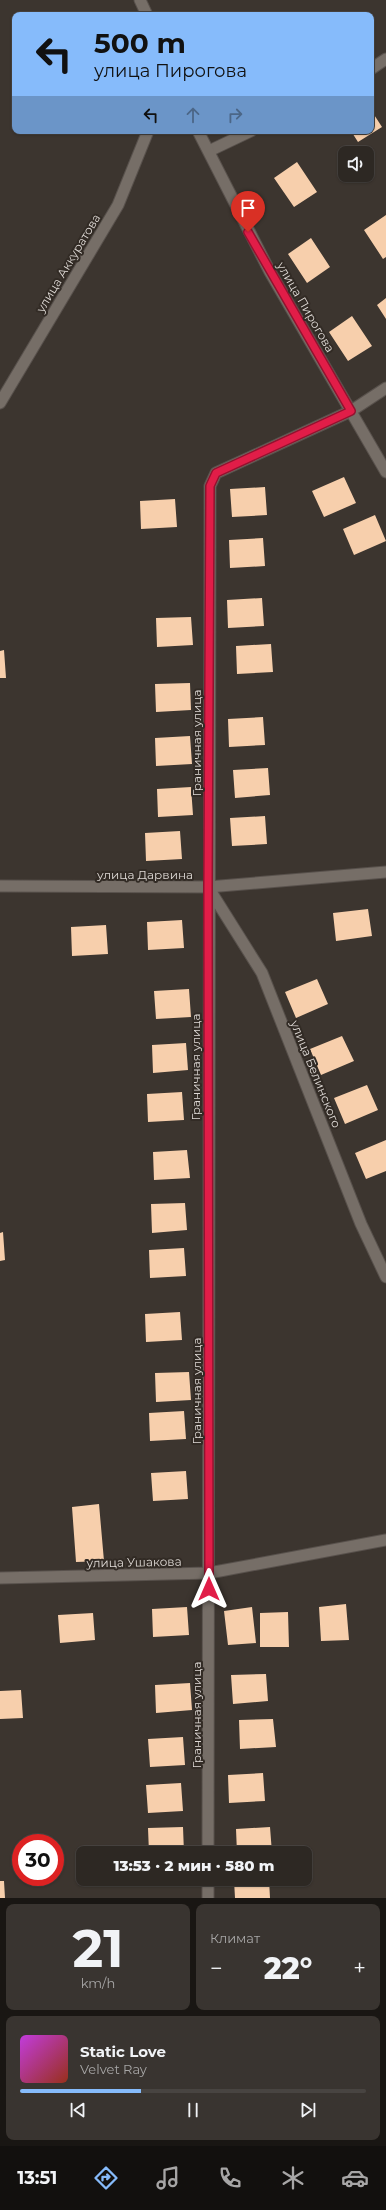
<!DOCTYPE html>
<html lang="ru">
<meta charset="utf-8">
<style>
body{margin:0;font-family:Montserrat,sans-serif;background:#393430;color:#f1f3f6;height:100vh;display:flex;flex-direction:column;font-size:15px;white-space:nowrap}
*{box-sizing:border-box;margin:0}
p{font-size:13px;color:#a7a6a6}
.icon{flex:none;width:22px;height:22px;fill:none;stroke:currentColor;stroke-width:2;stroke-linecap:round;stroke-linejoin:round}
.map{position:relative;height:1898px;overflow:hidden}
.panel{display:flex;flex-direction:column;gap:6px;padding:6px;background:#191613;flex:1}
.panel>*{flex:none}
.banner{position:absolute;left:12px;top:12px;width:362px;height:122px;border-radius:8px;box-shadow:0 1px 3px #0004,0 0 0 1px #484441;background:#86bbfb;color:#111;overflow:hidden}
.buttons{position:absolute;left:338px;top:146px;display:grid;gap:8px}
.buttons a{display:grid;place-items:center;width:36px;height:36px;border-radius:8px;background:#2d2823;box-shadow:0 1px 3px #0004,0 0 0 1px #484441;font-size:20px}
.speed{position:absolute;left:12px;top:1834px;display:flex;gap:8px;font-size:20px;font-weight:700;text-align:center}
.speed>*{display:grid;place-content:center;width:52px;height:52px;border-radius:50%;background:#2d2823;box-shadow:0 1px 3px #0004,0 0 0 1px #484441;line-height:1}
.speed .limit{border:6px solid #d22;background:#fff;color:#111}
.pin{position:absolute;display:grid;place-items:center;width:34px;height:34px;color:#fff;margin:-41px -17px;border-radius:50% 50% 50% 0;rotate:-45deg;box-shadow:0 0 4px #0007}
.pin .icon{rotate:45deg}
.me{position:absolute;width:44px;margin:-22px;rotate:0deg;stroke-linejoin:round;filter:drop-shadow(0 0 3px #0008)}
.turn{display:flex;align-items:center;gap:14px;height:84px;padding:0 16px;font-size:18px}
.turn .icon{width:52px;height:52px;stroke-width:2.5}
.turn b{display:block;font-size:28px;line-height:34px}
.lanes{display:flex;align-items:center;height:38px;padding:0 16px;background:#0003;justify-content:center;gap:20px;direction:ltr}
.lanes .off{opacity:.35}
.big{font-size:30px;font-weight:800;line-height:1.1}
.panel .widget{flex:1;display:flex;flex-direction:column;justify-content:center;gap:6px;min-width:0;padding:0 14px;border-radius:8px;background:#393430}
.panel .dial{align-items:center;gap:0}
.dial b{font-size:52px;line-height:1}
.song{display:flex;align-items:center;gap:12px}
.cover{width:48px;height:48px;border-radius:6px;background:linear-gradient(135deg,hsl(290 70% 55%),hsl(10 70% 35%))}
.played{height:4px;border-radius:2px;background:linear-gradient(90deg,#86bbfb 35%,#484441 35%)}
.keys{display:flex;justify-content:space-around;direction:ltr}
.heat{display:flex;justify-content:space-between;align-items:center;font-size:22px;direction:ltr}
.panel .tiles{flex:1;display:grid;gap:6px;grid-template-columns:1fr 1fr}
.widget:last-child{grid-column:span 2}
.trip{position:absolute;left:76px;top:1846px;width:236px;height:40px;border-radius:8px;background:#2d2823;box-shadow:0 1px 3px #0004,0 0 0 1px #484441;font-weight:800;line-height:40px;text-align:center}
.dock{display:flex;height:64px;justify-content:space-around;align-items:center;background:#12100e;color:#a7a6a6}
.dock .icon{width:28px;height:28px}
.dock .selected{color:#86bbfb}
.dock b{font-size:18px;color:#f1f3f6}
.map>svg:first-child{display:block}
.building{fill:#f7cfac}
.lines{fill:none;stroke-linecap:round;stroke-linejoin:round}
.minor-casing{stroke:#58514c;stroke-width:13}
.tertiary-casing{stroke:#58514c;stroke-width:13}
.minor{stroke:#766e67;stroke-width:11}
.tertiary{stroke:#766e67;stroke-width:11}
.route-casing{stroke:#92132f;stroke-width:10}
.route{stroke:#e11d48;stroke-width:7}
.labels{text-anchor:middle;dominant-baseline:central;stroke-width:4;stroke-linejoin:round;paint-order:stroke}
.street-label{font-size:12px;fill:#dfdad6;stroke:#322b25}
</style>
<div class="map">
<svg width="386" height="1898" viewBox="0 0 386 1898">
<rect width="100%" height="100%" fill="#3c352f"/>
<!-- building -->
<path class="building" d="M 371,110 L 382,127 L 358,142 L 351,131 L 371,131 Z
M 297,162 L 317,192 L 294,207 L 274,178 Z
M 386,215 L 386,257 L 383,259 L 364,230 Z
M 311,238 L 330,267 L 307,283 L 288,254 Z
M 386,298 L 386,319 L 377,305 Z
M 352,316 L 372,346 L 348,361 L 329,332 Z
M 344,477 L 356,503 L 324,517 L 312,491 Z
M 265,487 L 267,515 L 232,517 L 230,489 Z
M 175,499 L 177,527 L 141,529 L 140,501 Z
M 375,515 L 386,541 L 354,555 L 343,529 Z
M 263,538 L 265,566 L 230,568 L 229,540 Z
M 262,598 L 264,626 L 228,628 L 227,600 Z
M 191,617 L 193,645 L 157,647 L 156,618 Z
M 271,644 L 273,672 L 237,674 L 236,646 Z
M 4,650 L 6,678 L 0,678 L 0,651 Z
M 190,683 L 191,710 L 156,712 L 155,684 Z
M 263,717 L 265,745 L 229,747 L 228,719 Z
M 190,736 L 192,764 L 156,766 L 155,738 Z
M 268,768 L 270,795 L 235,798 L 233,770 Z
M 191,787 L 193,815 L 158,817 L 157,789 Z
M 265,816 L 267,844 L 232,846 L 230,818 Z
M 180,831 L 182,859 L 146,861 L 145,833 Z
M 368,909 L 372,936 L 336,941 L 333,913 Z
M 182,920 L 184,948 L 148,950 L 147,922 Z
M 106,925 L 108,954 L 72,956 L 71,927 Z
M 317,979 L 328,1004 L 296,1018 L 285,992 Z
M 189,989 L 191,1017 L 156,1019 L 154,991 Z
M 342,1036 L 354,1061 L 321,1075 L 310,1049 Z
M 186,1043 L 188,1070 L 153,1073 L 152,1045 Z
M 367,1085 L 378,1110 L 345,1124 L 334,1098 Z
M 182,1092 L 184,1120 L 148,1122 L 147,1094 Z
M 386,1140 L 386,1171 L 366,1179 L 355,1153 Z
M 187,1150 L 190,1178 L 154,1180 L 153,1152 Z
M 185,1203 L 187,1230 L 152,1233 L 151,1204 Z
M 3,1232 L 5,1260 L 0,1261 L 0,1233 Z
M 184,1248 L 186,1276 L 150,1278 L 149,1250 Z
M 180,1312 L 182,1340 L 146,1342 L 145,1314 Z
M 189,1372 L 191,1400 L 156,1402 L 155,1373 Z
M 184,1411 L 186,1439 L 150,1441 L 149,1413 Z
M 186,1471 L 188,1499 L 153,1501 L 151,1473 Z
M 99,1504 L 104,1561 L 76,1562 L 72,1507 Z
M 346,1604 L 349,1640 L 321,1641 L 319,1607 Z
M 187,1607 L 189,1635 L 153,1637 L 152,1609 Z
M 252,1607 L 256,1643 L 228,1645 L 224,1611 Z
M 288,1612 L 289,1647 L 260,1647 L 260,1613 Z
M 93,1613 L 95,1640 L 60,1643 L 58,1615 Z
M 266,1674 L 268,1701 L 233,1704 L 231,1675 Z
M 190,1683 L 192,1710 L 156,1713 L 155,1685 Z
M 21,1690 L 23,1718 L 0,1719 L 0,1691 Z
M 273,1719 L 276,1747 L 240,1749 L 239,1720 Z
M 183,1737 L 185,1765 L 150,1767 L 148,1739 Z
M 263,1773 L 265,1801 L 229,1803 L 228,1775 Z
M 181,1783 L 183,1811 L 148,1813 L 146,1785 Z
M 183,1827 L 184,1853 L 149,1853 L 148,1828 Z
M 270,1827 L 272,1853 L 237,1853 L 236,1829 Z
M 269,1879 L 270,1898 L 235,1898 L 234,1880 Z
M 0,1881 L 4,1881 L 5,1898 L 0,1898 Z"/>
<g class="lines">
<!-- minor casing -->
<g class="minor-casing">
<path id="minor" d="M 371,69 L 386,59
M 209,151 L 251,131
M 0,403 L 118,205 L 148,131
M 208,887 L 262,973 L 361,1224 L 386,1277
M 0,1578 L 209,1573 L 386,1540
M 208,1853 L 210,486 L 216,473 L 351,411 L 386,388
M 208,1898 L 208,1879"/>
</g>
<!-- tertiary casing -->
<g class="tertiary-casing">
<path id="tertiary" d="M 140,0 L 147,15
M 198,131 L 270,272 L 386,472
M 0,886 L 208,887 L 386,872"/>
</g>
<!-- minor -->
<use href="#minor" class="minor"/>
<!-- tertiary -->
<use href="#tertiary" class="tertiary"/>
</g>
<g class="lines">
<!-- route casing -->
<g class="route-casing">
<path id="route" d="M 209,1589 L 208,887 L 210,486 L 216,473 L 351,411 L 248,232"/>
</g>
<!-- route -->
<use href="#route" class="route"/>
</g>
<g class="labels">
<!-- street labels -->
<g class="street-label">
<text transform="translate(68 263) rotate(-59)">улица Аккуратова</text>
<text transform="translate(306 307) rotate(60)">улица Пирогова</text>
<text transform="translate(196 743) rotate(-90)">Граничная улица</text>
<text x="145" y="874">улица Дарвина</text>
<text transform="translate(195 1067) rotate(-90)">Граничная улица</text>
<text transform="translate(316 1074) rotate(68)">улица Белинского</text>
<text transform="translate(196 1391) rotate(-90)">Граничная улица</text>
<text transform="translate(134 1562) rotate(-1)">улица Ушакова</text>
<text transform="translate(196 1715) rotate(-90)">Граничная улица</text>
</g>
</g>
</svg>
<div class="buttons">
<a><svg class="icon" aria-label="sound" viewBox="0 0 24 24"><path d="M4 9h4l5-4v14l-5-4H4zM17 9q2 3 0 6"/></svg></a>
</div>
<div class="speed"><div class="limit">30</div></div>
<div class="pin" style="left:248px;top:232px;background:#d93025"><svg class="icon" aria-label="arrive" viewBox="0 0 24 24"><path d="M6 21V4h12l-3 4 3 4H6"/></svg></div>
<svg class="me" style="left:209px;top:1589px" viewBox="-20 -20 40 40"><path d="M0-17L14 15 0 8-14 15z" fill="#e11d48" stroke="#fff" stroke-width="4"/></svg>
<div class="trip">13:53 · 2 мин · 580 m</div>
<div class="banner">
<div class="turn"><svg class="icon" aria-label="left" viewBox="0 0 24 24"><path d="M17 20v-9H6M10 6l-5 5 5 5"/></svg><div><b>500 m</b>улица Пирогова</div></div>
<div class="lanes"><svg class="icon" aria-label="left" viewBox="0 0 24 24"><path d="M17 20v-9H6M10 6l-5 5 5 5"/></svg><svg class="icon off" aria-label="ahead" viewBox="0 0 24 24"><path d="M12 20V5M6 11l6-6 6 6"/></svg><svg class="icon off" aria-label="right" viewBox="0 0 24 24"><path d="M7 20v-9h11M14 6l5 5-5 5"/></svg></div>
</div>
</div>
<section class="panel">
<div class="tiles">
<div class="widget dial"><b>21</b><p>km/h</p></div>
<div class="widget"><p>Климат</p>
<div class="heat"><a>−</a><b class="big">22°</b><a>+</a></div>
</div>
<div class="widget">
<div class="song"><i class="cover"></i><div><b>Static Love</b><p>Velvet Ray</p></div></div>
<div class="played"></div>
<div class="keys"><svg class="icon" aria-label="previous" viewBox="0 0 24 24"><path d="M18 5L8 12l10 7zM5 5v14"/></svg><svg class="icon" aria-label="pause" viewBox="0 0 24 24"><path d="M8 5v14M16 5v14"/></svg><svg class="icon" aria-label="next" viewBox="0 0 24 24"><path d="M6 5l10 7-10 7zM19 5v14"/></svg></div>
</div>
</div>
</section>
<nav class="dock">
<b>13:51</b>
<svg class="icon selected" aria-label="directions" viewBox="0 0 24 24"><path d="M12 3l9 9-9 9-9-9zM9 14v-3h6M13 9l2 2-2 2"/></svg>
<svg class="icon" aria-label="music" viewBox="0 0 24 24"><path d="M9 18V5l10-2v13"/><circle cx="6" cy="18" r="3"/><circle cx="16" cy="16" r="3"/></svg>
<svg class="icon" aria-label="phone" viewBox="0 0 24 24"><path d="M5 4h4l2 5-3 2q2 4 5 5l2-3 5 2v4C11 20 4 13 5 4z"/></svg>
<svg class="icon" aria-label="climate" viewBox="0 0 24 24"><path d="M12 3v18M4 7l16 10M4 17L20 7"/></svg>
<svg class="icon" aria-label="car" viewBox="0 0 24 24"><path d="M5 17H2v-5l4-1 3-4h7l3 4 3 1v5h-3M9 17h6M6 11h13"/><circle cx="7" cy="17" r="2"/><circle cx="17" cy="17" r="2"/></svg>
</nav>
